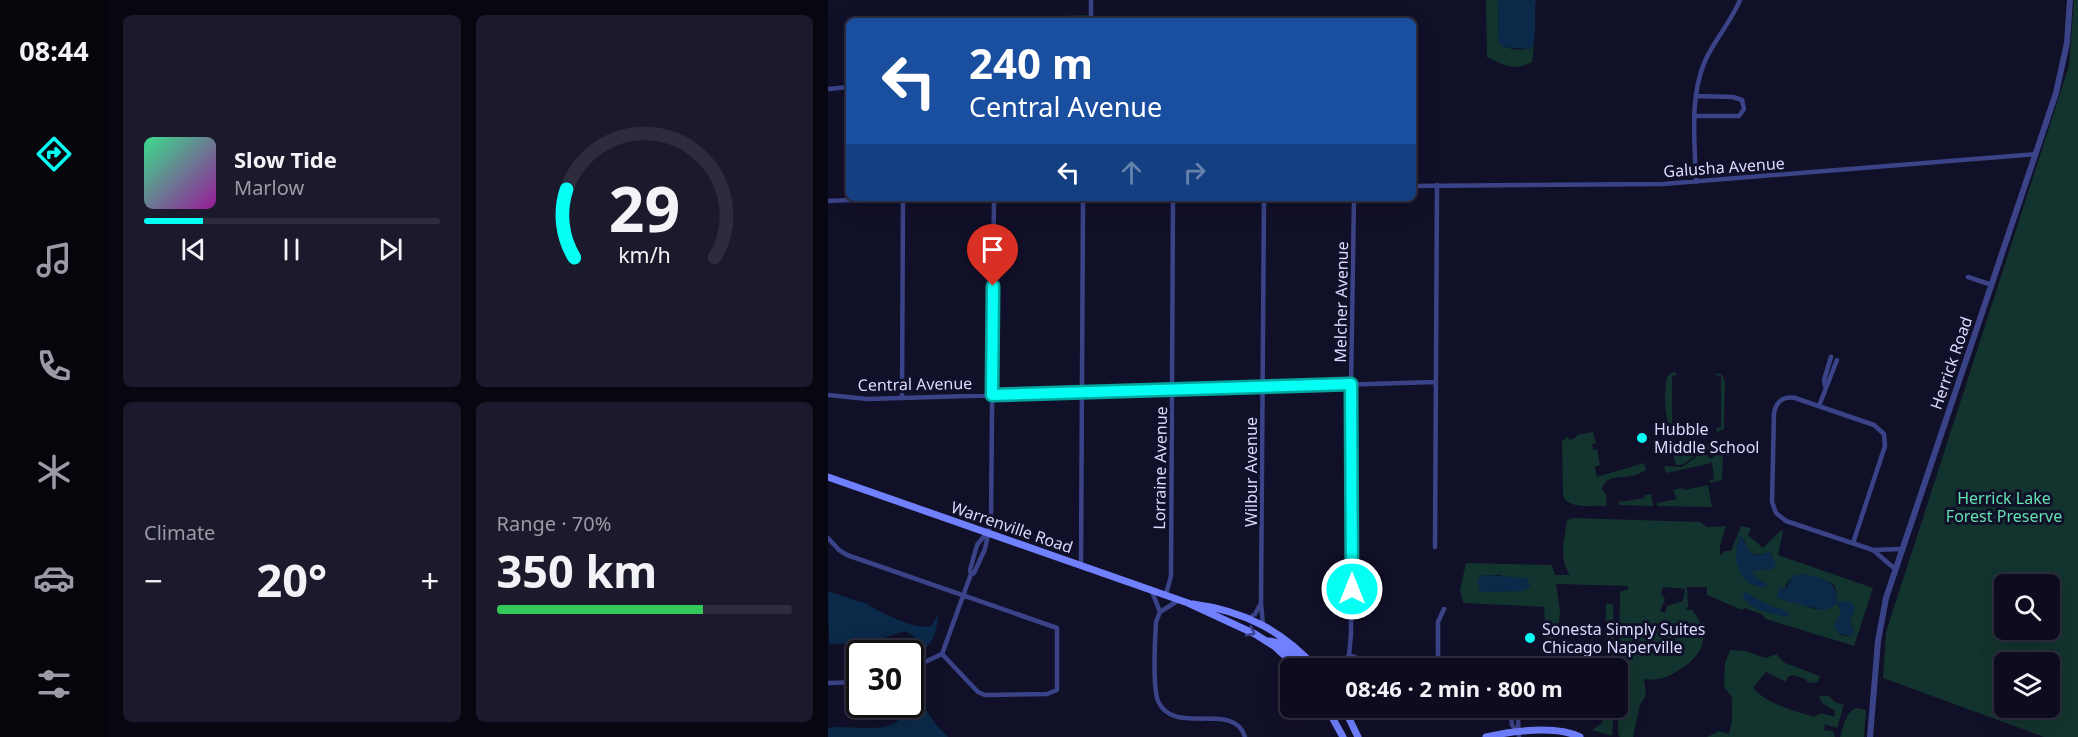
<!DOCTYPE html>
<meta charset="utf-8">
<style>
body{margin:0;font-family:"Noto Sans",sans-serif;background:#1b1a2c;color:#f1f3f6;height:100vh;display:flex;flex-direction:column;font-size:22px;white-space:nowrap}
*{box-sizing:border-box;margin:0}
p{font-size:20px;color:#9a9ba4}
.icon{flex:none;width:33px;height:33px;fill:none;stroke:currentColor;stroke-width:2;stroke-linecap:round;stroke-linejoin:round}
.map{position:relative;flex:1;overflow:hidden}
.side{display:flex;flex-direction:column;gap:15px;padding:15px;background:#070711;width:720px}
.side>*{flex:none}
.hud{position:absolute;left:18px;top:18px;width:570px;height:183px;border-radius:9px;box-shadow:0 6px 24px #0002,0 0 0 2px #2d2c3d;background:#1a4fa0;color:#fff;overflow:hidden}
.buttons{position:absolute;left:1166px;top:574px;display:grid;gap:12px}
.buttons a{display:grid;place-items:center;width:66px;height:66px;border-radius:9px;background:#0d0c1f;box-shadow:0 6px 24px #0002,0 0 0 2px #2d2c3d;font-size:30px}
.speed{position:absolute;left:18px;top:640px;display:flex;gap:12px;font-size:30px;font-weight:700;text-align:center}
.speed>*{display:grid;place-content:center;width:78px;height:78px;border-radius:50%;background:#0d0c1f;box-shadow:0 6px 24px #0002,0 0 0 2px #2d2c3d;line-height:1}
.speed .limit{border:3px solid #111;border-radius:9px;background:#fff;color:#111}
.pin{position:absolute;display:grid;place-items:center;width:51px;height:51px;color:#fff;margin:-62px -26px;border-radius:50% 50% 50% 0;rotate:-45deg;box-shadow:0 0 6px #0007}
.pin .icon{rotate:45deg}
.me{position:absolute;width:66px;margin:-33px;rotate:0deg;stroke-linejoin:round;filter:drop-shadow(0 0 4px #0008)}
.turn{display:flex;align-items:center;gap:21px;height:126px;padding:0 24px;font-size:27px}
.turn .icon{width:78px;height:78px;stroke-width:2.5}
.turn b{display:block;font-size:42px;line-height:51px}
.lanes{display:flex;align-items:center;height:57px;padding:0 24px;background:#0003;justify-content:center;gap:30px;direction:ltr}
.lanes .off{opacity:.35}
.big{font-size:45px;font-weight:700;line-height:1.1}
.side .widget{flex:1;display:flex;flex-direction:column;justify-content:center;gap:9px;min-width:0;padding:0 21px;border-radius:9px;background:#1b1a2c}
.side .dial{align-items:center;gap:0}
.dial svg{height:156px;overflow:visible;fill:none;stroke:#2d2c3d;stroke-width:7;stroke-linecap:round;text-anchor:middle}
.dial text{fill:#f1f3f6;stroke:none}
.song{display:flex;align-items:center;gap:18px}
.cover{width:72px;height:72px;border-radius:9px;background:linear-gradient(135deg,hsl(150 70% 55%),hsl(300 70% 35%))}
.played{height:6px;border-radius:3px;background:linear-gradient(90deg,#05fff5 20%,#2d2c3d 20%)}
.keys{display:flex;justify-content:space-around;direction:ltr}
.heat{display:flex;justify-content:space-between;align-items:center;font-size:33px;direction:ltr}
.charge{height:9px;border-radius:4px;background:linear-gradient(90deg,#34c759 70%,#2d2c3d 0)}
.side .tiles{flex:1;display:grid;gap:15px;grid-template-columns:repeat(2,1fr)}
.trip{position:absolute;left:452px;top:658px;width:348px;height:60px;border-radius:9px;background:#0d0c1f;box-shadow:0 6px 24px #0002,0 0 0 2px #2d2c3d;font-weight:700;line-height:60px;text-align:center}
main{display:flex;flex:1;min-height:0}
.tabs{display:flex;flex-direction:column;width:108px;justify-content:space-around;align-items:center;background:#05050c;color:#9a9ba4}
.tabs .icon{width:42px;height:42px}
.tabs .active{color:#05fff5}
.tabs b{font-size:27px;color:#f1f3f6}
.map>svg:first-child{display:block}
.green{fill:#13332e;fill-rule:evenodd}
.water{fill:#0b2948}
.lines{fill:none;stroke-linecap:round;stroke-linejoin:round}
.minor{stroke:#3b4388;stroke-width:4.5}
.tertiary{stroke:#3b4388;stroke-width:6}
.secondary{stroke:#7080ff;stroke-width:7}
.oneway{stroke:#3c4289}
.route-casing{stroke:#03a69f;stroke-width:15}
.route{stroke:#05fff5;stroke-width:10}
.poi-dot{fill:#05fff5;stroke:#111029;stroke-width:2}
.labels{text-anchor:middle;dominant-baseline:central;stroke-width:6;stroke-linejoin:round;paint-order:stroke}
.street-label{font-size:16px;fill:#d9daff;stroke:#111029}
.poi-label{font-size:16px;fill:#d9daff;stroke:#111029;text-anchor:start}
.park-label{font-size:16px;fill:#63e1b0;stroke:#111029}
</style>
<main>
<nav class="tabs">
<b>08:44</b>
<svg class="icon active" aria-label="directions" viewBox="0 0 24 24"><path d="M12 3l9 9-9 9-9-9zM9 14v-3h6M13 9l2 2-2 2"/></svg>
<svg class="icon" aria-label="music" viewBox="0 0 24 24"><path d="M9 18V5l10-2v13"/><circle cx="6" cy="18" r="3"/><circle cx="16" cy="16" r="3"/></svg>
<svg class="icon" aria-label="phone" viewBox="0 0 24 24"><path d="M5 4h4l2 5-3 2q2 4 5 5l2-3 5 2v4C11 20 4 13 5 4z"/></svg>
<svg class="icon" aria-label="climate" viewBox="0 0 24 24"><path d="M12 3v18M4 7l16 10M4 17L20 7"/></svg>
<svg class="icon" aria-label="car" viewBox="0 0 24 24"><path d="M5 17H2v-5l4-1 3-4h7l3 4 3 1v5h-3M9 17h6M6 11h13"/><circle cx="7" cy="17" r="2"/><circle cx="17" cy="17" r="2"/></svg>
<svg class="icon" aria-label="filters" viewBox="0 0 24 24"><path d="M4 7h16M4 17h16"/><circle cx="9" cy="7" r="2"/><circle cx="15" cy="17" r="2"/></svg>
</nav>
<section class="side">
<div class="tiles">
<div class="widget">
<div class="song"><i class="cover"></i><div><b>Slow Tide</b><p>Marlow</p></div></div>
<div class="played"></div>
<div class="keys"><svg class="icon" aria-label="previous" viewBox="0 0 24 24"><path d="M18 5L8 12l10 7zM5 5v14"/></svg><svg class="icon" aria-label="pause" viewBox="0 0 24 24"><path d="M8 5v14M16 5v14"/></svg><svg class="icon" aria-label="next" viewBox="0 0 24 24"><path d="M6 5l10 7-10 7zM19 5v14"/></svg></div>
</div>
<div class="widget dial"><svg viewBox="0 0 100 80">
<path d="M14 69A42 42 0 1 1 86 69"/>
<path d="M14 69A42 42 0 0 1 10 34" stroke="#05fff5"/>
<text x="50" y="56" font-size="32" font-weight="700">29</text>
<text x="50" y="72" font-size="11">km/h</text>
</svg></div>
<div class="widget"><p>Climate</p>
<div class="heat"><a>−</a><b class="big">20°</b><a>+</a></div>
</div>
<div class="widget"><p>Range · 70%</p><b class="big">350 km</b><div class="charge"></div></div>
</div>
</section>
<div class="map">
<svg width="1250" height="737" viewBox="0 0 1250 737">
<rect width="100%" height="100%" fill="#111029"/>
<!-- green -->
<path class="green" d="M 658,0 L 670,0 L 671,43 C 678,50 698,52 706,46 L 704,62 C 686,72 676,65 659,57 Z
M 1246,0 L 1250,0 L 1250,737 L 1216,737 L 1055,678 L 1058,632 L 1241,66 ZM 1176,585 L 1221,585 L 1221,630 L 1176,630 ZM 1176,663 L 1221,663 L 1221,708 L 1176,708 Z
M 261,15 L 261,21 L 202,21 L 201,17 Z
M 848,372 L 848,375 L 844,376 L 844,427 L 849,429 L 849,434 L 847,434 C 835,422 836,394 839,377 L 844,373 Z
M 888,373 L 894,375 L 897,381 L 896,429 L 889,432 L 888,428 L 893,427 L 893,376 L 888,375 Z
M 765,432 L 768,443 L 764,444 L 765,450 L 769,449 L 772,465 L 767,467 L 769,477 L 816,463 L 818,470 C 813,472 809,476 804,476 C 792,478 778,475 774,489 L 778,495 L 779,506 C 766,505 741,510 735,496 L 734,441 L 740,436 L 741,440 L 748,438 L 749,435 Z
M 893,440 L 897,444 L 897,451 L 889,453 L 882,450 C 877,453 872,453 867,456 C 859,460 858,466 848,465 L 845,454 Z
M 871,455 L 879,455 L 883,459 L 888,455 L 895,455 L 894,480 L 882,483 L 881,481 L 886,479 L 884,463 L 838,473 L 836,466 L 854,467 Z
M 880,485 L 884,507 L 829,506 L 829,503 L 849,499 L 845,490 L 855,488 L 856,490 Z
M 823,494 L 825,506 L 791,505 L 790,499 L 792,502 L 817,498 L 816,495 Z
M 745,518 L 872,522 L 879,527 L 898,526 L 892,546 L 892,555 L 897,551 L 903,551 L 913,526 L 923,528 L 920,535 L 935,548 L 952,531 L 955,531 L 950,555 L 1045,588 L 1026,646 L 938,619 L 933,614 L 917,608 L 914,610 L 879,595 L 879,587 L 859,587 L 860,607 L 857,610 L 864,610 C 885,636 875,657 848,672 C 837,678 829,681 816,679 L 818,695 L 812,705 L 805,737 L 792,737 L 790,733 L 792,592 L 800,589 L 800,586 L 728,584 L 732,612 L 731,623 L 727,626 L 726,635 L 728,637 L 724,646 L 719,647 L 716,607 L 635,603 L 632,590 L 638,563 L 724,565 L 727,575 L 742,575 C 730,559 737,537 739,520 ZM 916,540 L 920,550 L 925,554 L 944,554 L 945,569 L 924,570 L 924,574 L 931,580 L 936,582 L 917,579 ZM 977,574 L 1002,582 L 1007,586 L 1009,601 L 1023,615 L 1022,622 L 1026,632 L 1025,635 C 1006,639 1006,627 1013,613 L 1010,603 C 988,617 973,605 956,589 L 961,580 ZM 660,575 L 673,575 L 694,591 L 654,592 L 653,576 ZM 835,587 L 857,589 L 855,601 L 839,606 L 837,613 L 832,611 L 837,599 L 833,594 Z
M 778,604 L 785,604 L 787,669 L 777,669 Z
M 902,650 L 917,651 L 938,658 L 948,654 L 957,663 L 992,676 L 990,682 L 981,683 L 977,679 L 964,675 L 960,677 L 958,682 L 938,672 L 925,688 C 939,704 966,711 986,717 L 993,713 L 1007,717 L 1006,710 L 994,703 L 991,696 L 1001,696 L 1007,702 L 1016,705 L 1009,728 L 997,724 L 996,730 L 1005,731 L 1007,737 L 879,737 L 891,731 L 901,734 L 904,720 L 904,698 L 896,686 L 897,663 Z
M 776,708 L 786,708 L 784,736 L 764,730 L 774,723 Z
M 1028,708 L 1038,710 L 1036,737 L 1012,737 C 1016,726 1017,713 1028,708 Z"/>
<!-- water -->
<path class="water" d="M 670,0 L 708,0 C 705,13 710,40 703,49 L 675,47 L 671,43 Z
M 913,535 L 920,549 L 925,554 L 932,555 L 942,551 L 948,566 L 945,569 L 924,571 L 925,574 L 931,580 L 939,584 L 938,587 C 911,590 901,555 913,535 Z
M 977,574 C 995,579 1008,579 1009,601 C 1016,604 1023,598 1027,607 L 1022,622 L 1026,632 L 1025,635 L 1022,636 L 1010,633 L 1006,625 L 1013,613 L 1010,603 L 1001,609 L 995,610 L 958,601 L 949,597 L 951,588 L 958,588 L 965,575 Z
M 660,575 L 699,578 L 703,587 L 694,591 L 654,592 L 651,590 L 650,580 L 653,576 Z
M 0,591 L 32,602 L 36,602 C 48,611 89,631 103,626 L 111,613 C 109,625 107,644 95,649 L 87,637 L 77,631 L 39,643 L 1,644 Z
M 918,592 L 936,603 L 958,611 L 961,615 L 958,617 L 930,610 L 916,600 L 915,594 Z
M 85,690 L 109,726 L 120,737 L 0,737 L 0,729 L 6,727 C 28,726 76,737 77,705 L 82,705 L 83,692 Z"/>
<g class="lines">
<!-- minor -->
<path class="minor" d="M 263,0 L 263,21
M 0,89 L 21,87
M 867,116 L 911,116 L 916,109 L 914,100 L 905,97 L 868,96
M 868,182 C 867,142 861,98 877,61 C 887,39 903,22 912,0
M 585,186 L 835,184 L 1208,154
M 0,201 L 64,198
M 1140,277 L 1164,285
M 997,386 L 996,380 L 1003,357
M 0,395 L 40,399 L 607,382
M 74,398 L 75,198
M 991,406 L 1009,360
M 0,538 L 11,550 L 19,555 L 229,628 L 229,690 L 219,694 L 157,695 L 150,692 L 114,654
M 1025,543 L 1057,446 L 1056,434 L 1046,425 L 967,398 C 956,396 948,401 946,413 L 944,502 L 948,513 L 958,521 L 1045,550 L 1067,569
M 607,547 L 609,185
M 1045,550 L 1074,549
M 253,565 L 255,198
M 143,574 L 142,570 L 149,545 L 157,535
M 323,589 L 332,612
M 338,594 L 343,576 L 345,198
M 351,600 L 332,612 L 328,622 C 327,641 324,685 330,701 C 345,737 407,700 417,737
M 421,618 L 427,614 L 432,605
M 435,625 L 433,603 L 436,198
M 521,655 L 561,669
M 82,669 L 114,654 L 143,574 L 146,573 L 157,549 L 163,520 L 166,198
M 489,669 L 503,666 L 516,659
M 511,669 L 521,655 L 523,634 L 523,384 L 526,198
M 610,669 L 610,622 L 616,609
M 0,683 L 32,682
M 673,708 C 697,714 688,718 691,737
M 677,710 L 683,716 L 684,725 L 690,732"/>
<!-- tertiary -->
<path class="tertiary" d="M 1042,737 L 1050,641 L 1058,598 L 1228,93 L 1239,43 L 1242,0"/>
<!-- secondary -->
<path class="secondary" d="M 0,477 L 360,603 L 427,634 L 446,646 L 471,669
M 365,604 C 417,611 455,631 489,669
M 441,641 L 452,643 L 482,669
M 499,708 L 515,737
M 516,708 L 530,737
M 658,737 C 684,731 728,725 752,737"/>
</g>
<!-- one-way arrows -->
<defs><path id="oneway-chevron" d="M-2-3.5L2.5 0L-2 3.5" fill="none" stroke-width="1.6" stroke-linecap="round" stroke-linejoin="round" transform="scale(1.5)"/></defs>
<use class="oneway" href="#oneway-chevron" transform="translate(423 632) rotate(27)"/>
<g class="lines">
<!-- route casing -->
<g class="route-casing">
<path id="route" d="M 165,286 L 164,395 L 523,384 L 524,589"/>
</g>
<!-- route -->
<use href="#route" class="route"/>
</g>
<!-- markers -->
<g class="poi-dot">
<circle cx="814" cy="438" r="6"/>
<circle cx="702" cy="638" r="6"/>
</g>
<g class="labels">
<!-- street labels -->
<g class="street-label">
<text transform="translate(896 167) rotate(-4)">Galusha Avenue</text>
<text transform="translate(513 302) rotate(-89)">Melcher Avenue</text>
<text transform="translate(1123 363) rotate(-71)">Herrick Road</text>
<text transform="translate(87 384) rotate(-1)">Central Avenue</text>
<text transform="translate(332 468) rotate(-89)">Lorraine Avenue</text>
<text transform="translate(423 472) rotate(-90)">Wilbur Avenue</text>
<text transform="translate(184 527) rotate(19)">Warrenville Road</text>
</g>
<!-- poi labels -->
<g class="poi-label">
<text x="826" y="429">Hubble<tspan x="826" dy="18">Middle School</tspan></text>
<text x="714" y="629">Sonesta Simply Suites<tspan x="714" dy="18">Chicago Naperville</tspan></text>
</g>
<!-- park labels -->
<g class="park-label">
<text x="1176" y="498">Herrick Lake<tspan x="1176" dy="18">Forest Preserve</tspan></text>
</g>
</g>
</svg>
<div class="buttons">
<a><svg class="icon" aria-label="search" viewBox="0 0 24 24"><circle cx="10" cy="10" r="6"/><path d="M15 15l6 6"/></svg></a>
<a><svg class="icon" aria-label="layers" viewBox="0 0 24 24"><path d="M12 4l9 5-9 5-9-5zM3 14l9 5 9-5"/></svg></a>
</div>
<div class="speed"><div class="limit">30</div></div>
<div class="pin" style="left:165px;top:286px;background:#d93025"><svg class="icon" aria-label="arrive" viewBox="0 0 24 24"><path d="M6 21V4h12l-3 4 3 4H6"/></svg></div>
<svg class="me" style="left:524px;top:589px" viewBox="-20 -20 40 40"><circle r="17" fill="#05fff5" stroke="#fff" stroke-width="3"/><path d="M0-11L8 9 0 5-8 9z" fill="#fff"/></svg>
<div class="trip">08:46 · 2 min · 800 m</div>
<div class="hud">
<div class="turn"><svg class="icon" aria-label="left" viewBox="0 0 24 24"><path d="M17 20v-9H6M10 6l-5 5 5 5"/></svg><div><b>240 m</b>Central Avenue</div></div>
<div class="lanes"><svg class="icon" aria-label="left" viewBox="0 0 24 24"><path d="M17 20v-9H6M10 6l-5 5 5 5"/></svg><svg class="icon off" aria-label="ahead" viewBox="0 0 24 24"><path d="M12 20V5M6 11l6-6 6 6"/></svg><svg class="icon off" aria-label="right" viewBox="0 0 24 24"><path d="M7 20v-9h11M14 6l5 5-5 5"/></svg></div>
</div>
</div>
</main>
